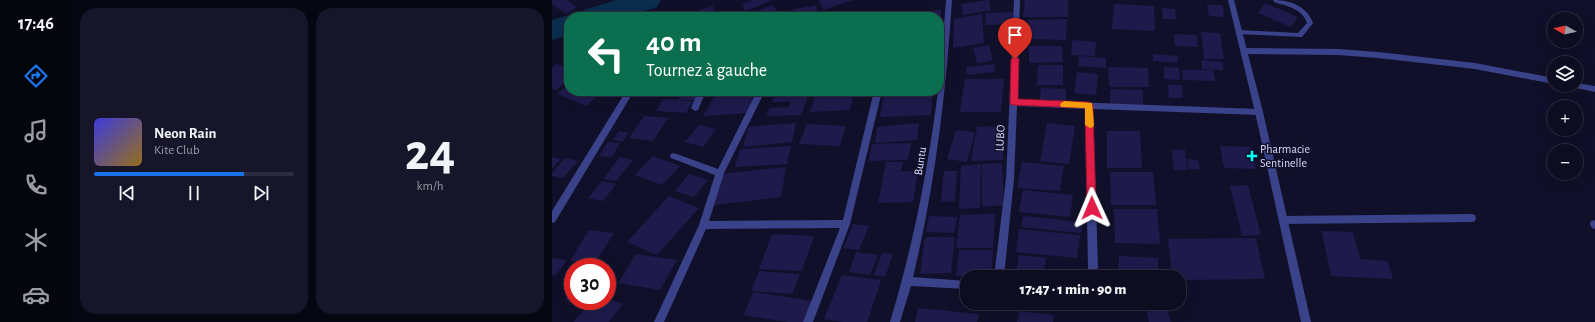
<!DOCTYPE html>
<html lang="fr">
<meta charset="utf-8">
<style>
body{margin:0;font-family:"Alegreya Sans",sans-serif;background:#161529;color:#f1f3f6;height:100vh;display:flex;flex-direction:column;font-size:15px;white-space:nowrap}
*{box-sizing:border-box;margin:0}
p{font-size:13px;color:#9a9ba5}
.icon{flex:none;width:22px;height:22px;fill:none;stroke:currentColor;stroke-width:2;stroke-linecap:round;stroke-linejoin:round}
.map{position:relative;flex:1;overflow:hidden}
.side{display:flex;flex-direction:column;gap:8px;padding:8px;background:#070712;width:480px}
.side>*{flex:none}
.top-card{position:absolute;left:12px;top:12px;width:380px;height:84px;border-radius:16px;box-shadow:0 4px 16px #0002,0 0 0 1px #2d2c3e;background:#0b6e4f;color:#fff;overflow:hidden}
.needle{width:26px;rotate:278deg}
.buttons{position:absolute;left:995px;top:12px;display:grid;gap:8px}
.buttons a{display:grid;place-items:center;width:36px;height:36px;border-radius:50%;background:#0d0c20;box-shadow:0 4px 16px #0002,0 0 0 1px #2d2c3e;font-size:20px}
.speed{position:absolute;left:12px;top:258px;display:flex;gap:8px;font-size:20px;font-weight:700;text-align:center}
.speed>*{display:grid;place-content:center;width:52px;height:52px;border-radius:50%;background:#0d0c20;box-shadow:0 4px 16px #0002,0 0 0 1px #2d2c3e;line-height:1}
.speed .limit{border:6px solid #d22;background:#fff;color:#111}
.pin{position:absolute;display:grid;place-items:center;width:34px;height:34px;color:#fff;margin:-41px -17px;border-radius:50% 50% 50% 0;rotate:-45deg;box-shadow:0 0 4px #0007}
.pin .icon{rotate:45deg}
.me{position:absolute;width:44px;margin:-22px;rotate:359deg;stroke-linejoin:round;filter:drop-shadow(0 0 3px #0008)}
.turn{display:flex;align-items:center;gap:14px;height:84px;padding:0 16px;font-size:18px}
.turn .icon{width:52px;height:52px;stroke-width:2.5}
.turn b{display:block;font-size:28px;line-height:34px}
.side .widget{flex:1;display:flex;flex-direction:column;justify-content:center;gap:6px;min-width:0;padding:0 14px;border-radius:16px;background:#161529}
.side .dial{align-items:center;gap:0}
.dial b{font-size:52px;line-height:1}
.song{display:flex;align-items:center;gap:12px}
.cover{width:48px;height:48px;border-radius:6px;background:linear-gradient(135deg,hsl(240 70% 55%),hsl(40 70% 35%))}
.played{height:4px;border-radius:2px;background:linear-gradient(90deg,#1a73e8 75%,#2d2c3e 75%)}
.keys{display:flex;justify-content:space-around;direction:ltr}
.side .tiles{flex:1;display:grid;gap:8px;grid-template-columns:repeat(2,1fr)}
.trip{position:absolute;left:408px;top:270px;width:226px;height:40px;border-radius:16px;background:#0d0c20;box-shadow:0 4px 16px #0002,0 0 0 1px #2d2c3e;font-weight:800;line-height:40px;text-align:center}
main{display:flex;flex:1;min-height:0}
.tabs{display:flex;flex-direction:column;width:72px;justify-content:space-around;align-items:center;background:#05050d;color:#9a9ba5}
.tabs .icon{width:28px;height:28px}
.tabs .selected{color:#1a73e8}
.tabs b{font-size:18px;color:#f1f3f6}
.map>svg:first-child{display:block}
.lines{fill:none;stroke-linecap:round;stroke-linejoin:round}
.river{fill:#0b2d4e;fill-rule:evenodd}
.building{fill:#1e1b4c}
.service{fill:#3a428a;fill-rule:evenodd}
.minor{fill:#3a428a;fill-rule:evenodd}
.tertiary{fill:#3a428a;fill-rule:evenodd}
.route{fill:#e11d48;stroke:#92132f}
.slow{fill:#f59e0b}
.poi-dot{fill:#05fff6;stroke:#11102a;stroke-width:1.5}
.labels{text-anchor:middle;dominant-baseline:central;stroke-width:3;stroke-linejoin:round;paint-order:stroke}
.street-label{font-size:12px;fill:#d9daff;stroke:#11102a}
.poi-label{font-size:12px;fill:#d9daff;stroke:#11102a;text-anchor:start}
</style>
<main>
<nav class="tabs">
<b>17:46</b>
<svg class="icon selected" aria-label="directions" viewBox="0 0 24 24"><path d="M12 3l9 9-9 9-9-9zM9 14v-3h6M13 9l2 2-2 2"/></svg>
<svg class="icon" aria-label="music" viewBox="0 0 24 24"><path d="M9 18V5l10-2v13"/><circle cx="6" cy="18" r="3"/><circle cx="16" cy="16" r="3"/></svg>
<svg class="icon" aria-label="phone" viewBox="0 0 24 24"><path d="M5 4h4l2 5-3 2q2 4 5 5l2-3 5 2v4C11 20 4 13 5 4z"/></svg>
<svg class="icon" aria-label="climate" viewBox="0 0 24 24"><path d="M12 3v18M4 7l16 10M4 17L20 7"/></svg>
<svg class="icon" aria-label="car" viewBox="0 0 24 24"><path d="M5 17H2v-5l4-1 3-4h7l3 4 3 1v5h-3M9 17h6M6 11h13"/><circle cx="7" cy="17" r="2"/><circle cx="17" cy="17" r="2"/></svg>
</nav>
<section class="side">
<div class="tiles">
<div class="widget">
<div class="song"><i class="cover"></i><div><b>Neon Rain</b><p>Kite Club</p></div></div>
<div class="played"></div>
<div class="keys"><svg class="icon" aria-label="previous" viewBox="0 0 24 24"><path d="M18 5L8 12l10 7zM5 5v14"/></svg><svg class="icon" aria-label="pause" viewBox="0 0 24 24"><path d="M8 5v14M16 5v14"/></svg><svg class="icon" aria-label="next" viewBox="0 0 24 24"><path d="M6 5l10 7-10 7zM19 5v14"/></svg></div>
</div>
<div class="widget dial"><b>24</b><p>km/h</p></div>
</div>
</section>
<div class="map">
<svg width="1043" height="322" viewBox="0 0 1043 322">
<rect width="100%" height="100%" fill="#11102a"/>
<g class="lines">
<!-- river -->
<path class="river" d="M 64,0 L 109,0 L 105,7 L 74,17 L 27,17 L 32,10 Z
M 17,15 L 25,17 L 17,17 L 17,35 L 0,40 L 0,20 Z"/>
</g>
<!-- building -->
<path class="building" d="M 0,0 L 15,0 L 25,7 L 14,14 L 0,4 Z
M 201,0 L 221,0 L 193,11 L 190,4 Z
M 267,0 L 301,0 L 271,10 Z
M 437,0 L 439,10 L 411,15 L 409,4 Z
M 473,0 L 516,0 L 516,17 L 471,17 Z
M 713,3 L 746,17 L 739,27 L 706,13 Z
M 562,4 L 602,6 L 603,31 L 560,29 Z
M 221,5 L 225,12 L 210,17 L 200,17 L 198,14 Z
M 264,5 L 266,15 L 256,17 L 240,17 L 239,10 Z
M 655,5 L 671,5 L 672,17 L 657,16 Z
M 161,6 L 164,17 L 146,17 L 145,11 Z
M 610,8 L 623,9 L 624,19 L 611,19 Z
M 389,10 L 389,39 L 387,39 L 387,17 L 350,17 L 351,14 Z
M 461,12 L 461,24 L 433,25 L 434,13 Z
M 430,14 L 432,43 L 401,48 L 402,19 Z
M 515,19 L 514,40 L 477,39 L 476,20 Z
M 649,32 L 668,33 L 672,59 L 652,59 Z
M 622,34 L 645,35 L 646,47 L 623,46 Z
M 520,40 L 544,42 L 543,56 L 519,55 Z
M 437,45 L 441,60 L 425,64 L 421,48 Z
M 477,46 L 510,46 L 511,62 L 477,63 Z
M 601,54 L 626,56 L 626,63 L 601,61 Z
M 527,56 L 554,58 L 554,68 L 526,66 Z
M 650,60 L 671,62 L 671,70 L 650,69 Z
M 5,64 L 17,69 L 17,79 L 4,90 L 0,88 L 0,68 Z
M 442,64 L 443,72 L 415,75 L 414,67 Z
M 486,65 L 511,65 L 511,85 L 485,85 Z
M 556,67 L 596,68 L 597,87 L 557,87 Z
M 612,67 L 627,68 L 628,80 L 612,79 Z
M 630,70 L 661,70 L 663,81 L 631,80 Z
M 525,72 L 546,74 L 544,95 L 522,93 Z
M 413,79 L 452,79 L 449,112 L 408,112 Z
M 17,84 L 17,91 L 50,92 L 34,106 L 5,94 Z
M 616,85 L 630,85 L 631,98 L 617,98 Z
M 489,88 L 514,89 L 514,104 L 487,103 Z
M 558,89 L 591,90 L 591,105 L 558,104 Z
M 130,91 L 148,91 L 143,100 L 126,100 Z
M 162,91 L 178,91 L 178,92 L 162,95 Z
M 198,91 L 203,91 L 196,113 L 151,116 L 162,97 Z
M 258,91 L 249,115 L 214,116 L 218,108 L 236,107 L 239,102 L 220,102 L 224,92 Z
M 264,91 L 302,91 L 298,110 L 258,112 Z
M 332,91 L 381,91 L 379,115 L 328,117 Z
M 111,99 L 141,101 L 134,113 L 104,111 Z
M 92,116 L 116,118 L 101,141 L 77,138 Z
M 244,123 L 240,142 L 191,147 L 196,127 Z
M 367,123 L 365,140 L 323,143 L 325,127 Z
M 495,123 L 523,126 L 517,164 L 488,161 Z
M 255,124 L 294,126 L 288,146 L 247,144 Z
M 147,125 L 164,129 L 151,147 L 133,142 Z
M 450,126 L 451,160 L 419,161 L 425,127 Z
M 404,130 L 423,132 L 415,162 L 395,159 Z
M 67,131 L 77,133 L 70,142 L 61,140 Z
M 555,131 L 588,131 L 590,168 L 555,168 Z
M 56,142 L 68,143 L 60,157 L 47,156 Z
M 359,143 L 356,160 L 317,161 L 320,144 Z
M 239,146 L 235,164 L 183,167 L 188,149 Z
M 668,146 L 699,147 L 704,169 L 672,168 Z
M 620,150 L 633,150 L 635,170 L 622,170 Z
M 101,156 L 128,166 L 110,185 L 83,175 Z
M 0,157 L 9,159 L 0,169 Z
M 68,157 L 81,160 L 64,181 L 51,179 Z
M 13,158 L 26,161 L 11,178 L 0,176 L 0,173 Z
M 635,159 L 646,160 L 648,169 L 636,169 Z
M 334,162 L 351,162 L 349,171 L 332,172 Z
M 470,162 L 512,166 L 508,191 L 465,188 Z
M 450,163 L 452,205 L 430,207 L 430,164 Z
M 429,164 L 428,208 L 407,209 L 409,166 Z
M 234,167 L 229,197 L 162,205 L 169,174 Z
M 366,171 L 361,202 L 326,203 L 332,172 Z
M 392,171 L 405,171 L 403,201 L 389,202 Z
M 558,172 L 601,172 L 604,205 L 559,205 Z
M 137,174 L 156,180 L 142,197 L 123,191 Z
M 50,181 L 64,184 L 51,201 L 36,198 Z
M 696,185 L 709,235 L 690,236 L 678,186 Z
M 471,190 L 521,195 L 518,217 L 467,212 Z
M 117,196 L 147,208 L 105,255 L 75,242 Z
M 562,209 L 605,209 L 608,244 L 563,243 Z
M 443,214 L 441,248 L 404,248 L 408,215 Z
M 377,216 L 405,217 L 402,233 L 374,232 Z
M 471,216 L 530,222 L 529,233 L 469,227 Z
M 301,224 L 317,226 L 307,250 L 291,248 Z
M 467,229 L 528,235 L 525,258 L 464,252 Z
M 37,230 L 62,233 L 43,263 L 18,261 Z
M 770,231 L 801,232 L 808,259 L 836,261 L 841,279 L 779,276 Z
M 220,234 L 262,236 L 250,271 L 207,269 Z
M 373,237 L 403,237 L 399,273 L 368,274 Z
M 704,238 L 713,279 L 627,280 L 627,277 L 620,277 L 616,239 Z
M 407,250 L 441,250 L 439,276 L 404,276 Z
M 304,252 L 326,255 L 318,275 L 297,272 Z
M 330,253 L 341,254 L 333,277 L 322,275 Z
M 84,254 L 125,260 L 108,290 L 66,283 Z
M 467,255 L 494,258 L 491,277 L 463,277 Z
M 567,256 L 606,258 L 606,277 L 566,277 Z
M 0,258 L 15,260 L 3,276 L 0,275 Z
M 207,271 L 248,274 L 240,294 L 199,291 Z
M 290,275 L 329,280 L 315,322 L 291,322 L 272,319 Z
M 21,289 L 21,302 L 13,300 Z
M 202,292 L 260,301 L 251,322 L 236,322 L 191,315 Z
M 55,299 L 71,304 L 57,322 L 22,322 L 39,301 L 55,301 Z
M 366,308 L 427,314 L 425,322 L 363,322 Z
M 615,308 L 619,322 L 597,322 L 594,311 Z
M 467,311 L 502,315 L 501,322 L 465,322 Z"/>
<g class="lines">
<!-- service -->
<path class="service" d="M 721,0 C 738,0 755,6 761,23 L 750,37 L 685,34 L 685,30 L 687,30 L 746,33 L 755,23 C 750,8 734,6 722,2 Z"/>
<!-- minor -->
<path class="minor" d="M 394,0 L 400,0 C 394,94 383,186 361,277 L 415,281 L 415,289 L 359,286 L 348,322 L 338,322 C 361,246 376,170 386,91 L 387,91 Z
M 462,0 L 468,0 L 465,100 L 707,109 L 711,112 L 707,115 L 541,109 L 546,267 L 544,277 L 534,277 L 536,267 L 533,109 L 465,106 L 462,179 L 452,277 L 442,277 L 454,179 Z
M 693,48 L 786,49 L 826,52 L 923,63 L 1002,78 L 1002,84 L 923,69 L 826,58 L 786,55 L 693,54 L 690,51 Z
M 1024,83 L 1043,86 L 1043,92 L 1019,87 L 1018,85 L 1024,85 Z
M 74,91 L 82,91 L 3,222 L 0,223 L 0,211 Z
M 146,91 L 154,91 L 146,110 L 143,111 L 139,108 Z
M 205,91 L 213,91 L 172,173 L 157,221 L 291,220 L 322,91 L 330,91 L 298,224 L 261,322 L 251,322 L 288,228 L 154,229 L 112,322 L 102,322 L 147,225 L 163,175 L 119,158 L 118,156 L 119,154 L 122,153 L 166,169 Z
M 920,214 L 923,215 L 924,218 L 923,221 L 920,222 L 731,224 L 728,223 L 727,220 L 728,217 L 731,216 Z
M 1042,220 L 1043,221 L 1043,229 L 1040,228 L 1038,224 L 1039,221 Z"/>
<!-- tertiary -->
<path class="tertiary" d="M 676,0 L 682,0 L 711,112 L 759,322 L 749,322 L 703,112 Z"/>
</g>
<!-- route -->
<path class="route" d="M 463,56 L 467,59 L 466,99 L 537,102 L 541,105 L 544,208 L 543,211 L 540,212 L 536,211 L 535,208 L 533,108 L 459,105 L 458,102 L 459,59 Z"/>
<!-- slow -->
<path class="slow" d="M 512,101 L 540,103 L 542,125 L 541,127 L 538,128 L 533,125 L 533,108 L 509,107 L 508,104 Z"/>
<!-- markers -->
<path class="poi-dot" d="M698 150h4v4h4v4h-4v4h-4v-4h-4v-4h4z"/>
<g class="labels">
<!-- street labels -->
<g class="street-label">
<text transform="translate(448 138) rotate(-87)">LUBO</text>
<text transform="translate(368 161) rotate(-81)">Buntu</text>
</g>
<!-- poi labels -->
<g class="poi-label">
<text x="708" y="149">Pharmacie<tspan x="708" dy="14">Sentinelle</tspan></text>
</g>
</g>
</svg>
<div class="buttons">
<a><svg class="needle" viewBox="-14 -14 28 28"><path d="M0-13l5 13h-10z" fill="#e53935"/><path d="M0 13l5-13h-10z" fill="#9a9ba5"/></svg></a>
<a><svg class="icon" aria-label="layers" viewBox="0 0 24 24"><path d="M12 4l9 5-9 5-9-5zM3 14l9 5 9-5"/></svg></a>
<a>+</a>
<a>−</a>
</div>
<div class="speed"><div class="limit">30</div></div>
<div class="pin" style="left:463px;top:59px;background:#d93025"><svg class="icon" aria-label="arrive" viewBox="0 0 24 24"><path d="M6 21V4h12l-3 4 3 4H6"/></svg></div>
<svg class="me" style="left:540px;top:208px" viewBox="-20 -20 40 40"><path d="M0-17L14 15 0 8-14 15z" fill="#e11d48" stroke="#fff" stroke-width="4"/></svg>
<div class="trip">17:47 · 1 min · 90 m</div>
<div class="top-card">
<div class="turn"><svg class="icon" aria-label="left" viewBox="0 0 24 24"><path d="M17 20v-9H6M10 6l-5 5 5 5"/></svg><div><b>40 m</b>Tournez à gauche</div></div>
</div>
</div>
</main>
